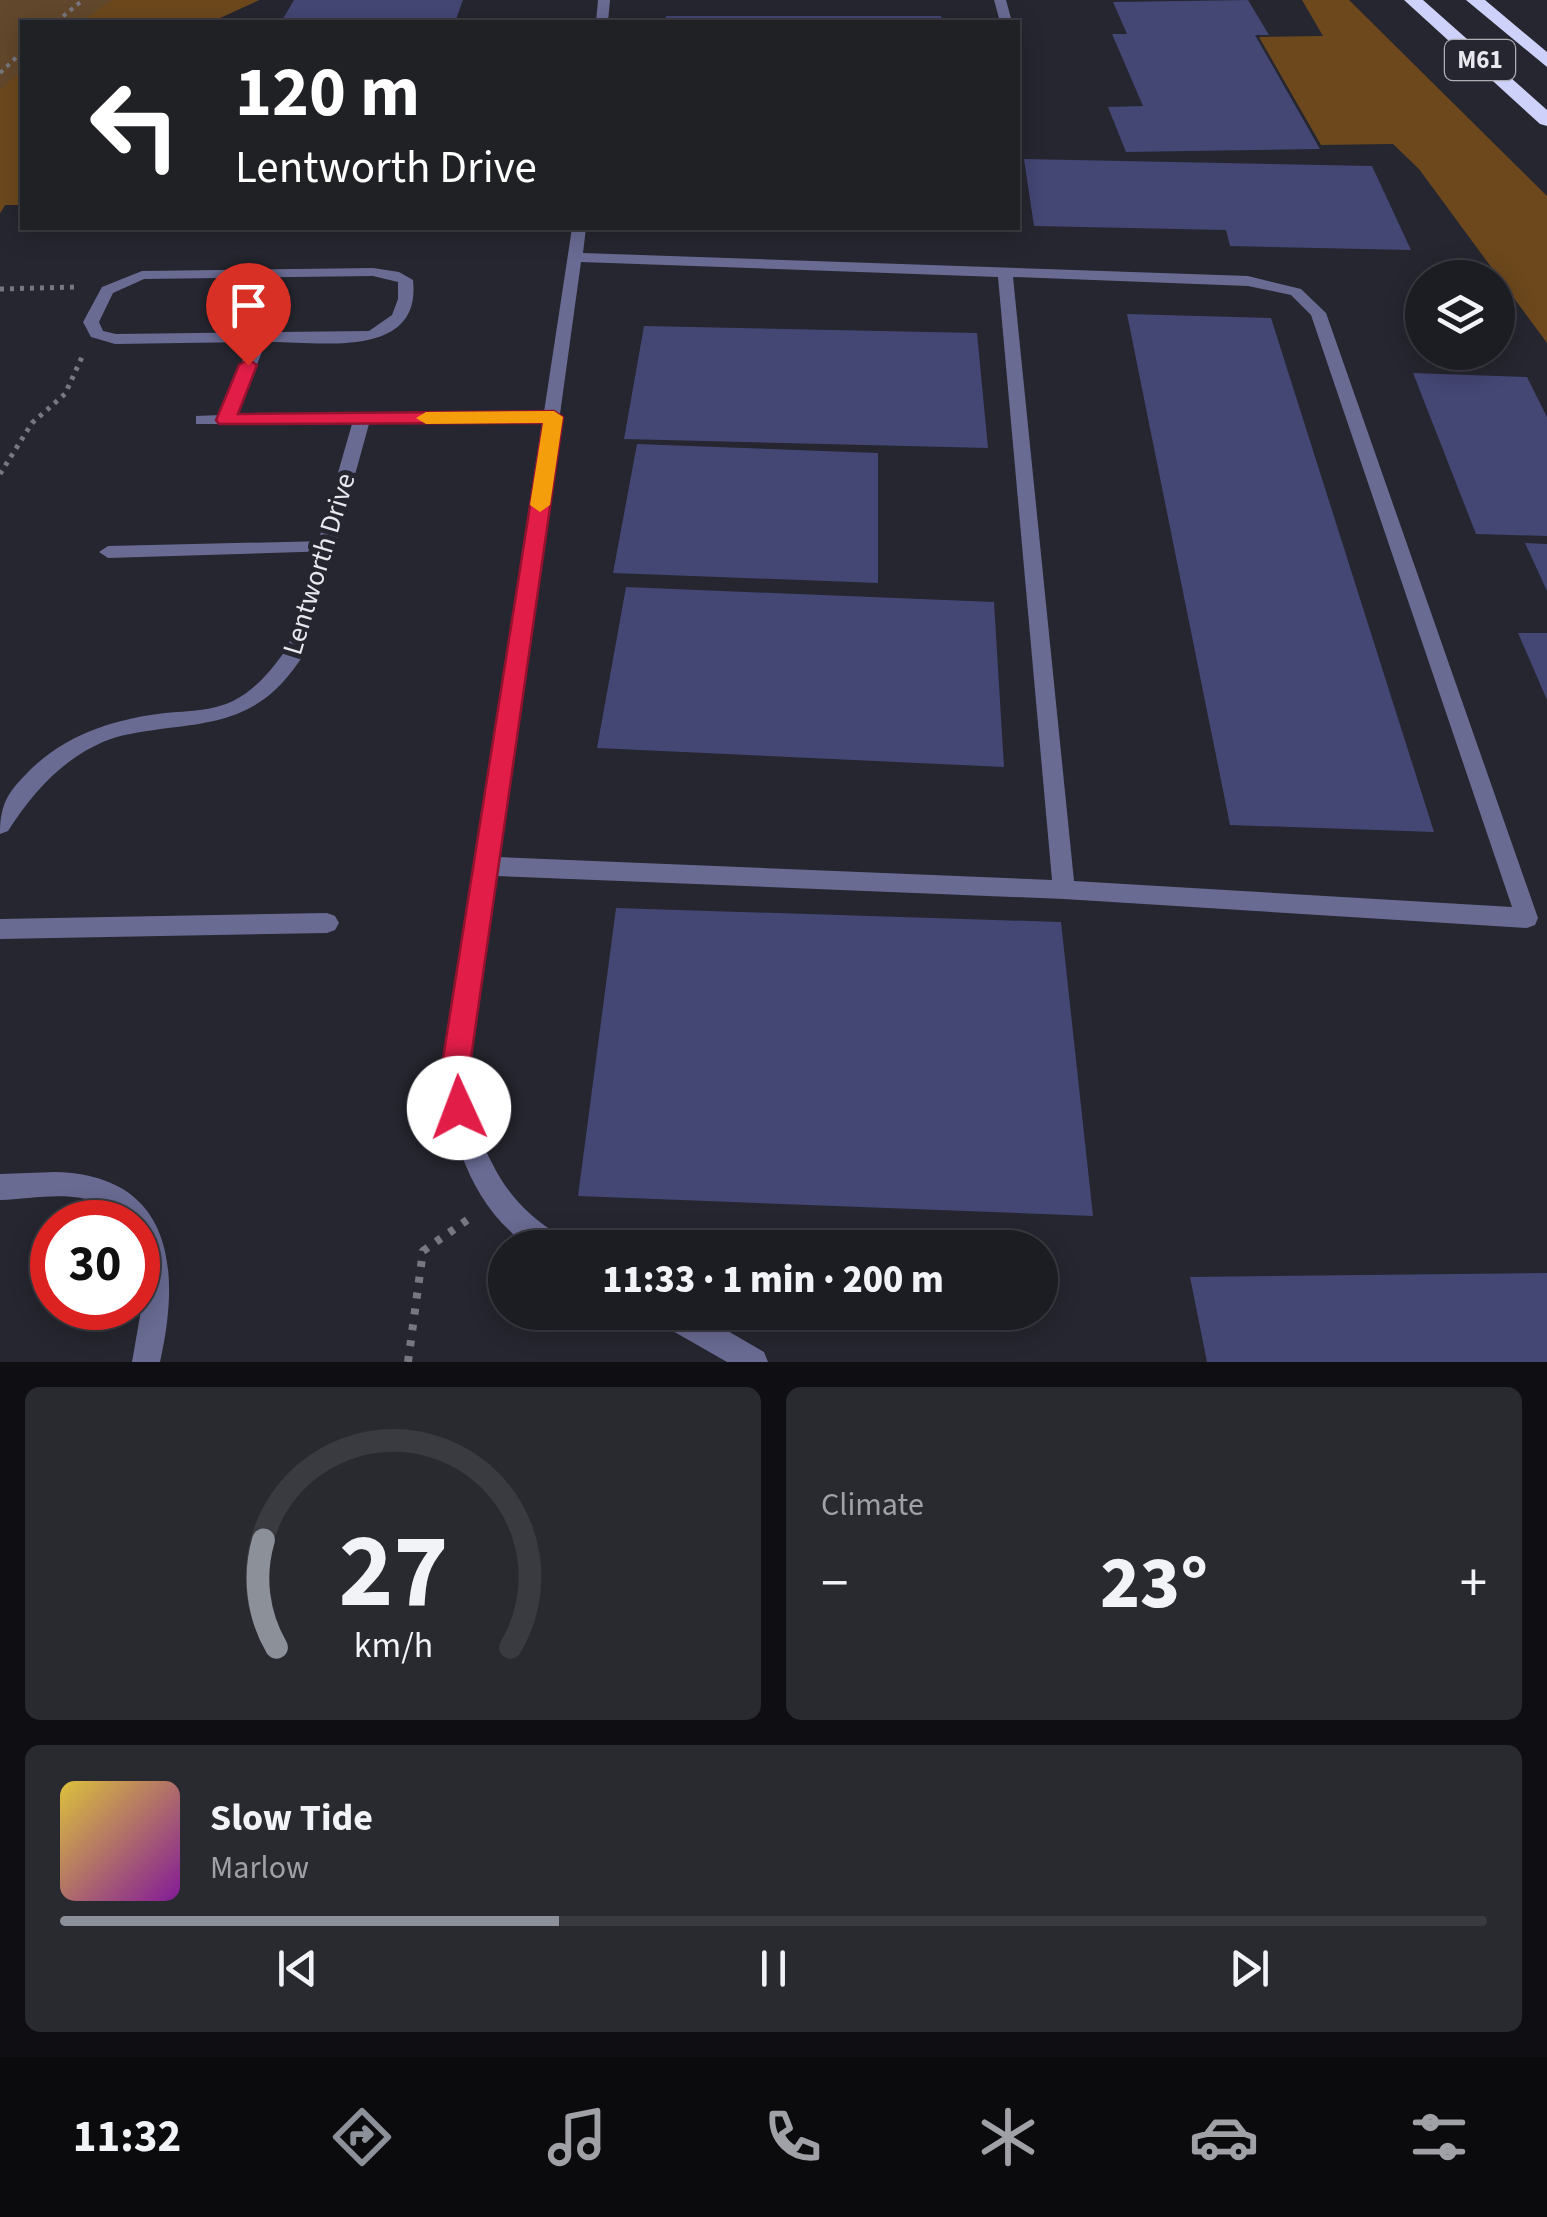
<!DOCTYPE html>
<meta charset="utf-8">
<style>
body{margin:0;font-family:"Source Sans 3",sans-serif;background:#292930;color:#f1f3f6;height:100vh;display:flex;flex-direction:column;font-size:38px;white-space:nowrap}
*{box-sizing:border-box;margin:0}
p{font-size:32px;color:#a0a1a6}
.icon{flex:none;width:55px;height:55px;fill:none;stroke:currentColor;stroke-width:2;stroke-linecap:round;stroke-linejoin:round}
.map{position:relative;height:1362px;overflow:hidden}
.side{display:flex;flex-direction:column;gap:25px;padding:25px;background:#0f0f13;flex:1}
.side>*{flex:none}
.banner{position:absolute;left:20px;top:20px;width:1000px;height:210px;border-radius:0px;box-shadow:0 5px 25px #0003,0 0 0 2px #3a3a41;background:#202124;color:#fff;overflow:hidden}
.tools{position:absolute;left:1405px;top:260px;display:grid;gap:20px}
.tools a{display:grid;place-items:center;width:110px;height:110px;border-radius:50%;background:#1c1c23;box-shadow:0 5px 25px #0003,0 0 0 2px #3a3a41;font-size:50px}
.speed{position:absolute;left:30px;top:1200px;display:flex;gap:20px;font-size:50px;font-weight:700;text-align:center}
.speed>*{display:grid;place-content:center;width:130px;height:130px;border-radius:50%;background:#1c1c23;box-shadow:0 5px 25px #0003,0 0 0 2px #3a3a41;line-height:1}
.speed .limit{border:15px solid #d22;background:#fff;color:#111}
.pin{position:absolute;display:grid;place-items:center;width:85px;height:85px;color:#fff;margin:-102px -42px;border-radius:50% 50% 50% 0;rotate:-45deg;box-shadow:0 0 10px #0007}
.pin .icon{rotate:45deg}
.me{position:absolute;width:110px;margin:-55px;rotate:358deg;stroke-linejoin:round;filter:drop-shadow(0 0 8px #0008)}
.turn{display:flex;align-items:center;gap:35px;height:210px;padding:0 50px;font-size:45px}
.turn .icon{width:130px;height:130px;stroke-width:2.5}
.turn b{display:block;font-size:70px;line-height:85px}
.big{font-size:75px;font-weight:800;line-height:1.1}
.side .widget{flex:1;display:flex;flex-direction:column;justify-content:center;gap:15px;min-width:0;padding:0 35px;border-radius:15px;background:#292930}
.side .dial{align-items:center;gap:0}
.dial svg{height:260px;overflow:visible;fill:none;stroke:#3a3a41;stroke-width:7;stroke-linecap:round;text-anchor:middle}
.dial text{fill:#f1f3f6;stroke:none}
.song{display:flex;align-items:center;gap:30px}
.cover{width:120px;height:120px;border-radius:15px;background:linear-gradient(135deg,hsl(50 70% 55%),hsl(290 70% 35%))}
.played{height:10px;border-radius:5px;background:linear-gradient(90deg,#8c9099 35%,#3a3a41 35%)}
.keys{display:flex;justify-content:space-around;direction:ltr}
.heat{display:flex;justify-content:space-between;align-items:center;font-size:55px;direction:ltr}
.side .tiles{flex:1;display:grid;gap:25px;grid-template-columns:1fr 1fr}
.widget:last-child{grid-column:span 2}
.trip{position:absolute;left:488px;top:1230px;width:570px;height:100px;border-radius:50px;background:#1c1c23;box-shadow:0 5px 25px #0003,0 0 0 2px #3a3a41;font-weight:800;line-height:100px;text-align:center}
.tab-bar{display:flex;height:160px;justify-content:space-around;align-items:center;background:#0b0b0e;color:#a0a1a6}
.tab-bar .icon{width:70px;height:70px}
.tab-bar .current{color:#8c9099}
.tab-bar b{font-size:45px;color:#f1f3f6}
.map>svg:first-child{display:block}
.green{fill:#62482c}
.forest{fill:#6d481d}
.building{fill:#444674}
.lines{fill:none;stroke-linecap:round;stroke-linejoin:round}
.path-far2{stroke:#76777f;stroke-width:4;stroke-dasharray:4 5;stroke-linecap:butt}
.path-far1{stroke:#76777f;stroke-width:5;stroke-dasharray:4 6;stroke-linecap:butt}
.path{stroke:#76777f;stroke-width:8;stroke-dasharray:6 10;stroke-linecap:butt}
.service{fill:#696b93;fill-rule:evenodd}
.minor{fill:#696b93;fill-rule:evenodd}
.motorway{fill:#ced1f9;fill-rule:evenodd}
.route{fill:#e11d48;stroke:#92132f;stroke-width:2.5}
.slow{fill:#f59e0b}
.labels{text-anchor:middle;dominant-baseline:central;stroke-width:10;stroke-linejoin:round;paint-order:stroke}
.shield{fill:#25262f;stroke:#aeaeb5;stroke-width:2.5}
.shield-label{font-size:25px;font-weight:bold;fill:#e8e8ee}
.street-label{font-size:28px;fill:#e8e8ee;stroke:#25262f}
</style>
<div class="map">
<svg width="1547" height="1362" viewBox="0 0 1547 1362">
<rect width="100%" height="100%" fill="#25262f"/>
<!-- green -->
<path class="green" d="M 0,0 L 259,0 L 211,22 L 22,22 L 22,205 L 5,205 L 0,213 Z"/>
<!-- forest -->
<path class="forest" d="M 112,0 L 259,0 L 211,22 L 81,22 Z
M 1302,0 L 1349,0 L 1547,196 L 1547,343 L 1419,169 L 1393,144 L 1321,145 L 1259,37 L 1323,36 Z
M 22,70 L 22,205 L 5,205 L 0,213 L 0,90 Z"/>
<!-- building -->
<path class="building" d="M 294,0 L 463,0 L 455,22 L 281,22 Z
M 1248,0 L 1269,35 L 1255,35 L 1320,149 L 1126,152 L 1108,107 L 1143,106 L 1112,34 L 1127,34 L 1113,2 Z
M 666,16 L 941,16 L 942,22 L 665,22 Z
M 1024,159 L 1372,166 L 1411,250 L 1230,246 L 1226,230 L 1034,226 Z
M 1127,314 L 1271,318 L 1434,832 L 1230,825 Z
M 644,326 L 977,333 L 988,448 L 624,439 Z
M 1413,373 L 1527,377 L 1547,417 L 1547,536 L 1476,534 Z
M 637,444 L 878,453 L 878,583 L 613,573 Z
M 1525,543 L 1547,544 L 1547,591 Z
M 626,587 L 994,602 L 1004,767 L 597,748 Z
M 1518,633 L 1547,633 L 1547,700 Z
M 616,908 L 1061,922 L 1093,1216 L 578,1196 Z
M 1547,1273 L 1547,1362 L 1207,1362 L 1190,1277 Z"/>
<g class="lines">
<!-- path-far2 -->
<path class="path-far2" d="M 56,22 L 83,0
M 0,73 L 22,52"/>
<!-- path-far1 -->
<path class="path-far1" d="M 0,289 L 76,287
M 0,474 L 32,423 L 65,394 L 82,357"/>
<!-- path -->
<path class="path" d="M 408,1362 L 423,1251 L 470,1218"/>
<!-- service -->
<path class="service" d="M 327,541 L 336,547 L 333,551 L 108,558 L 99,552 L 108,546 Z
M 327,913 L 335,916 L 339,923 L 335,930 L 327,933 L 0,939 L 0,919 Z"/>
<!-- minor -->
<path class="minor" d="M 598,0 L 610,0 L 608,22 L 596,22 Z
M 994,0 L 1006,0 L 1012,22 L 1000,22 Z
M 572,228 L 586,228 L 583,253 L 1248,276 L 1301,289 L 1326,313 L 1538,918 L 1535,925 L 1527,928 L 1064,899 L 495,876 C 483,963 449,1081 492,1163 C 503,1186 520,1207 540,1222 C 551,1231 562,1234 567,1248 C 556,1248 538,1251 528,1246 C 521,1243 515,1236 510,1231 C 464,1188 449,1125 444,1065 L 542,422 L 369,424 L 307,649 C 271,709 235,721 168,728 C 148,731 127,733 108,740 C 64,757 33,792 8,831 L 0,834 C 0,802 9,791 32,768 C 70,733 115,719 165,713 C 187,711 213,711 233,701 C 257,689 273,668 288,647 L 352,424 L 196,424 L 196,416 L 220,415 L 250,342 L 115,344 L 91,337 L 83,322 L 102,287 L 142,271 L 373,268 L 399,272 L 413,280 C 422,361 317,341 266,342 L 237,414 L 544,412 ZM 581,262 L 998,277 L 1052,880 L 498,857 L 559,421 L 562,417 L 560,414 ZM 373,276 L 398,282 L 398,299 L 392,315 L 369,331 L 116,334 L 103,331 L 99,322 L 113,293 L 144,279 ZM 1013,277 L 1248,286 L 1291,295 L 1311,315 L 1512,907 L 1074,881 Z
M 55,1172 C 173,1175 181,1269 160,1362 L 132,1362 L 144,1293 L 138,1222 C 119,1222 113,1209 96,1202 C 67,1191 30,1199 0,1200 L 0,1174 Z
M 653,1312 L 695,1312 L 764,1352 L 768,1362 L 727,1362 L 657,1322 Z"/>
<!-- motorway -->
<path class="motorway" d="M 1404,0 L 1423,0 L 1547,110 L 1547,126 L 1540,124 Z
M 1466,0 L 1485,0 L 1547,52 L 1547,67 Z"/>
</g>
<!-- route -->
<path class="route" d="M 248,359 L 257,365 L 238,414 L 554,411 L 563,417 L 470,1065 L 473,1108 L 469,1118 L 459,1122 L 449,1118 L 444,1108 L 442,1065 L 543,423 L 219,424 L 216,420 L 239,365 Z"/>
<!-- slow -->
<path class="slow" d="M 554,411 L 563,417 L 550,505 L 540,512 L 530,505 L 543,423 L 426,424 L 416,418 L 426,412 Z"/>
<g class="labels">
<!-- shield labels -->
<rect class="shield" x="1445" y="40" width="70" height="40" rx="8"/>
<g class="shield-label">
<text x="1480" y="60">M61</text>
</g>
<!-- street labels -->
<g class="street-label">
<text transform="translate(319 564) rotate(-73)">Lentworth Drive</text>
</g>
</g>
</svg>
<div class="tools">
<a><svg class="icon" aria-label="layers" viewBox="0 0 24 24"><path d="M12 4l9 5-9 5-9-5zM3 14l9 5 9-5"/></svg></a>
</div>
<div class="speed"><div class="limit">30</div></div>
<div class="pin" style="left:248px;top:365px;background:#d93025"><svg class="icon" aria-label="arrive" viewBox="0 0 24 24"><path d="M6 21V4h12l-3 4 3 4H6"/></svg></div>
<svg class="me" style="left:459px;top:1108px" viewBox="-20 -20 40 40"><circle r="19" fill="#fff"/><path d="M0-13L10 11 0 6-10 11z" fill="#e11d48"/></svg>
<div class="trip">11:33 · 1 min · 200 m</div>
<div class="banner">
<div class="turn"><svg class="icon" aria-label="left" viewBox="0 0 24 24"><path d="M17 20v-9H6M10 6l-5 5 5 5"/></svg><div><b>120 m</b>Lentworth Drive</div></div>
</div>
</div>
<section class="side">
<div class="tiles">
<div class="widget dial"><svg viewBox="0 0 100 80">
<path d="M14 69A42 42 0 1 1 86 69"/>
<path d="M14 69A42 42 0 0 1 10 36" stroke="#8c9099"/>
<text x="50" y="56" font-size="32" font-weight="700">27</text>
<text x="50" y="72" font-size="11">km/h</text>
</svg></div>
<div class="widget"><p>Climate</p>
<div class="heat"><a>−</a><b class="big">23°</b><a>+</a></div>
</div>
<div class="widget">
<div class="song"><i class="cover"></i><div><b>Slow Tide</b><p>Marlow</p></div></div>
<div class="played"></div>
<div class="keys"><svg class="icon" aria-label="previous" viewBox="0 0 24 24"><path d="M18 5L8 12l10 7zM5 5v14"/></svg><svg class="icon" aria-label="pause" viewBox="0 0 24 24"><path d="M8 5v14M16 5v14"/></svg><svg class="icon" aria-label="next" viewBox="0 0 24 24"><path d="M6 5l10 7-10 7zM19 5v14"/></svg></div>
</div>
</div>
</section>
<nav class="tab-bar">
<b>11:32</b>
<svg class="icon current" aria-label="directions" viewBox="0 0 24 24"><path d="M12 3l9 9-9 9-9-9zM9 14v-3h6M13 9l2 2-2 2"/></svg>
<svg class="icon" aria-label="music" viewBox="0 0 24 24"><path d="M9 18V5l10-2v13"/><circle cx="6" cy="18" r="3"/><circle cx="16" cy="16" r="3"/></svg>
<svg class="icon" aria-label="phone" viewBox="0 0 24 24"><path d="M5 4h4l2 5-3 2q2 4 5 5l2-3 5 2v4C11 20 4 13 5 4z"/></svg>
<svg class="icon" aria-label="climate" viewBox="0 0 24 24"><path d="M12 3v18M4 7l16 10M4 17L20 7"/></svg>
<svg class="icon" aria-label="car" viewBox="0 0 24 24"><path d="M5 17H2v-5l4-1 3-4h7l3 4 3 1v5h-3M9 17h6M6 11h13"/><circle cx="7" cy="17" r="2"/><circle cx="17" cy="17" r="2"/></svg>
<svg class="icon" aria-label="filters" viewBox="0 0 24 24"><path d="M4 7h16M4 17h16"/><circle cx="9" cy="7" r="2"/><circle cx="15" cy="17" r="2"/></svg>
</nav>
